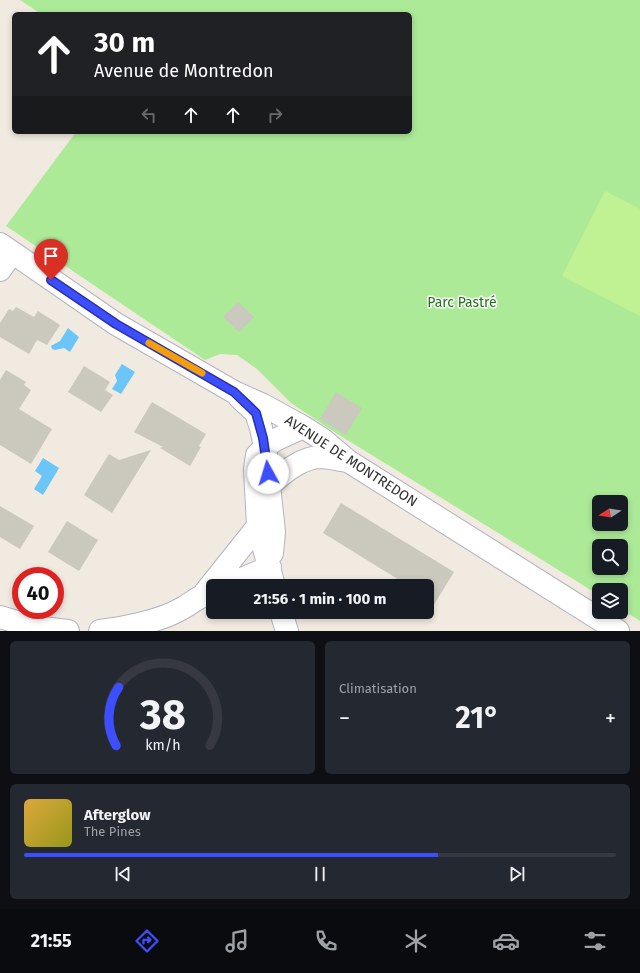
<!DOCTYPE html>
<html lang="fr">
<meta charset="utf-8">
<style>
body{margin:0;font-family:"Fira Sans",sans-serif;background:#242831;color:#f1f3f6;height:100vh;display:flex;flex-direction:column;font-size:15px;white-space:nowrap}
*{box-sizing:border-box;margin:0}
p{font-size:13px;color:#9ea1a6}
.icon{flex:none;width:22px;height:22px;fill:none;stroke:currentColor;stroke-width:2;stroke-linecap:round;stroke-linejoin:round}
.map{position:relative;height:631px;overflow:hidden}
.side{display:flex;flex-direction:column;gap:10px;padding:10px;background:#0d0f14;flex:1}
.side>*{flex:none}
.top-card{position:absolute;left:12px;top:12px;width:400px;height:122px;border-radius:6px;box-shadow:0 2px 6px #0003;background:#202124;color:#fff;overflow:hidden}
.needle{width:26px;rotate:258deg}
.fabs{position:absolute;left:592px;top:495px;display:grid;gap:8px}
.fabs a{display:grid;place-items:center;width:36px;height:36px;border-radius:6px;background:#171b24;box-shadow:0 2px 6px #0003;font-size:20px}
.speed{position:absolute;left:12px;top:567px;display:flex;gap:8px;font-size:20px;font-weight:700;text-align:center}
.speed>*{display:grid;place-content:center;width:52px;height:52px;border-radius:50%;background:#171b24;box-shadow:0 2px 6px #0003;line-height:1}
.speed .limit{border:6px solid #d22;background:#fff;color:#111}
.pin{position:absolute;display:grid;place-items:center;width:34px;height:34px;color:#fff;margin:-41px -17px;border-radius:50% 50% 50% 0;rotate:-45deg;box-shadow:0 0 4px #0007}
.pin .icon{rotate:45deg}
.me{position:absolute;width:44px;margin:-22px;rotate:354deg;stroke-linejoin:round;filter:drop-shadow(0 0 3px #0008)}
.turn{display:flex;align-items:center;gap:14px;height:84px;padding:0 16px;font-size:18px}
.turn .icon{width:52px;height:52px;stroke-width:2.5}
.turn b{display:block;font-size:28px;line-height:34px}
.lanes{display:flex;align-items:center;height:38px;padding:0 16px;background:#0003;justify-content:center;gap:20px;direction:ltr}
.lanes .off{opacity:.35}
.big{font-size:30px;font-weight:700;line-height:1.1}
.side .card{flex:1;display:flex;flex-direction:column;justify-content:center;gap:6px;min-width:0;padding:0 14px;border-radius:6px;background:#242831}
.side .dial{align-items:center;gap:0}
.dial svg{height:104px;overflow:visible;fill:none;stroke:#363941;stroke-width:7;stroke-linecap:round;text-anchor:middle}
.dial text{fill:#f1f3f6;stroke:none}
.song{display:flex;align-items:center;gap:12px}
.cover{width:48px;height:48px;border-radius:6px;background:linear-gradient(135deg,hsl(40 70% 55%),hsl(60 70% 35%))}
.played{height:4px;border-radius:2px;background:linear-gradient(90deg,#3d4eff 70%,#363941 70%)}
.keys{display:flex;justify-content:space-around;direction:ltr}
.heat{display:flex;justify-content:space-between;align-items:center;font-size:22px;direction:ltr}
.side .tiles{flex:1;display:grid;gap:10px;grid-template-columns:1fr 1fr}
.card:last-child{grid-column:span 2}
.trip{position:absolute;left:206px;top:579px;width:228px;height:40px;border-radius:6px;background:#171b24;box-shadow:0 2px 6px #0003;font-weight:700;line-height:40px;text-align:center}
.tab-bar{display:flex;height:64px;justify-content:space-around;align-items:center;background:#090b0e;color:#9ea1a6}
.tab-bar .icon{width:28px;height:28px}
.tab-bar .selected{color:#3d4eff}
.tab-bar b{font-size:18px;color:#f1f3f6}
.map>svg:first-child{display:block}
.green{fill:#acea98;fill-rule:evenodd}
.pitch{fill:#c0f294}
.water{fill:#6bc5f9}
.building{fill:#cbc8be}
.lines{fill:none;stroke-linecap:round;stroke-linejoin:round}
.minor-casing{stroke:#b3b4c2;stroke-width:24}
.minor{stroke:#fff;stroke-width:22}
.route-casing{stroke:#2833a6;stroke-width:10}
.route{stroke:#3d4eff;stroke-width:7}
.slow{stroke:#f59e0b;stroke-width:7}
.labels{text-anchor:middle;dominant-baseline:central;stroke-width:3;stroke-linejoin:round;paint-order:stroke}
.park-label{font-size:14px;fill:#1f7315;stroke:#fff}
.street-label{font-size:14px;fill:#2e2e2e;stroke:#fff}
</style>
<div class="map">
<svg width="640" height="631" viewBox="0 0 640 631">
<rect width="100%" height="100%" fill="#f0eae0"/>
<!-- green -->
<path class="green" d="M 20,0 L 640,0 L 640,621 L 621,609 L 621,590 L 599,590 L 599,595 L 336,433 L 291,403 L 257,369 L 237,355 L 220,354 L 205,360 L 6,226 L 76,132 L 410,132 L 410,14 L 41,14 ZM 599,502 L 621,502 L 621,524 L 599,524 ZM 599,546 L 621,546 L 621,568 L 599,568 Z"/>
<!-- pitch -->
<path class="pitch" d="M 605,191 L 640,209 L 640,316 L 562,276 Z"/>
<!-- water -->
<path class="water" d="M 68,328 L 79,337 L 70,352 L 64,348 L 55,350 L 52,349 L 51,346 L 60,341 Z
M 122,364 L 135,372 L 121,394 L 112,389 L 117,381 L 115,375 Z
M 43,458 L 59,468 L 43,495 L 34,489 L 42,476 L 35,471 Z"/>
<!-- building -->
<path class="building" d="M 238,302 L 254,317 L 239,332 L 223,317 Z
M 16,307 L 34,317 L 38,311 L 60,325 L 47,345 L 37,340 L 29,354 L 0,337 L 0,323 L 9,309 L 13,311 Z
M 84,366 L 110,382 L 105,390 L 113,395 L 101,412 L 68,392 Z
M 6,370 L 26,382 L 24,385 L 31,390 L 19,409 L 52,429 L 31,464 L 0,445 L 0,380 Z
M 336,392 L 362,408 L 346,435 L 320,419 Z
M 152,402 L 206,434 L 199,446 L 201,447 L 190,466 L 160,448 L 163,447 L 134,432 Z
M 151,450 L 112,513 L 84,495 L 109,454 L 119,460 Z
M 341,503 L 454,572 L 427,616 L 427,586 L 409,586 L 323,533 Z
M 0,506 L 34,526 L 20,549 L 0,537 Z
M 67,521 L 98,540 L 79,571 L 48,552 Z"/>
<g class="lines">
<!-- minor casing -->
<g class="minor-casing">
<path id="minor" d="M 0,244 L 116,324 L 234,392 L 263,405 L 303,427 L 322,439 L 348,461 L 618,631
M 0,270 L 12,253
M 239,397 L 256,413 L 261,428 L 265,447 L 274,532 L 272,553
M 269,485 C 284,473 300,458 320,457 C 329,457 339,460 348,461
M 225,586 L 270,567
M 274,586 L 258,526 L 255,469 L 257,455 L 265,447 L 275,440 L 303,427
M 203,595 L 258,526
M 281,612 L 287,631
M 0,617 L 34,627 L 68,631
M 100,631 C 124,628 160,621 181,609 C 192,603 201,595 213,591"/>
</g>
<!-- minor -->
<use href="#minor" class="minor"/>
</g>
<g class="lines">
<!-- route casing -->
<g class="route-casing">
<path id="route" d="M 51,280 L 116,324 L 234,392 L 256,413 L 263,438 L 268,473"/>
</g>
<!-- route -->
<use href="#route" class="route"/>
<!-- slow -->
<path class="slow" d="M 149,343 L 202,373"/>
</g>
<g class="labels">
<!-- park labels -->
<g class="park-label">
<text x="462" y="302">Parc Pastré</text>
</g>
<!-- street labels -->
<g class="street-label">
<text transform="translate(351 461) rotate(33)">AVENUE DE MONTREDON</text>
</g>
</g>
</svg>
<div class="fabs">
<a><svg class="needle" viewBox="-14 -14 28 28"><path d="M0-13l5 13h-10z" fill="#e53935"/><path d="M0 13l5-13h-10z" fill="#9ea1a6"/></svg></a>
<a><svg class="icon" aria-label="search" viewBox="0 0 24 24"><circle cx="10" cy="10" r="6"/><path d="M15 15l6 6"/></svg></a>
<a><svg class="icon" aria-label="layers" viewBox="0 0 24 24"><path d="M12 4l9 5-9 5-9-5zM3 14l9 5 9-5"/></svg></a>
</div>
<div class="speed"><div class="limit">40</div></div>
<div class="pin" style="left:51px;top:280px;background:#d93025"><svg class="icon" aria-label="arrive" viewBox="0 0 24 24"><path d="M6 21V4h12l-3 4 3 4H6"/></svg></div>
<svg class="me" style="left:268px;top:473px" viewBox="-20 -20 40 40"><circle r="19" fill="#fff"/><path d="M0-13L10 11 0 6-10 11z" fill="#3d4eff"/></svg>
<div class="trip">21:56 · 1 min · 100 m</div>
<div class="top-card">
<div class="turn"><svg class="icon" aria-label="ahead" viewBox="0 0 24 24"><path d="M12 20V5M6 11l6-6 6 6"/></svg><div><b>30 m</b>Avenue de Montredon</div></div>
<div class="lanes"><svg class="icon off" aria-label="left" viewBox="0 0 24 24"><path d="M17 20v-9H6M10 6l-5 5 5 5"/></svg><svg class="icon" aria-label="ahead" viewBox="0 0 24 24"><path d="M12 20V5M6 11l6-6 6 6"/></svg><svg class="icon" aria-label="ahead" viewBox="0 0 24 24"><path d="M12 20V5M6 11l6-6 6 6"/></svg><svg class="icon off" aria-label="right" viewBox="0 0 24 24"><path d="M7 20v-9h11M14 6l5 5-5 5"/></svg></div>
</div>
</div>
<section class="side">
<div class="tiles">
<div class="card dial"><svg viewBox="0 0 100 80">
<path d="M14 69A42 42 0 1 1 86 69"/>
<path d="M14 69A42 42 0 0 1 16 24" stroke="#3d4eff"/>
<text x="50" y="56" font-size="32" font-weight="700">38</text>
<text x="50" y="72" font-size="11">km/h</text>
</svg></div>
<div class="card"><p>Climatisation</p>
<div class="heat"><a>−</a><b class="big">21°</b><a>+</a></div>
</div>
<div class="card">
<div class="song"><i class="cover"></i><div><b>Afterglow</b><p>The Pines</p></div></div>
<div class="played"></div>
<div class="keys"><svg class="icon" aria-label="previous" viewBox="0 0 24 24"><path d="M18 5L8 12l10 7zM5 5v14"/></svg><svg class="icon" aria-label="pause" viewBox="0 0 24 24"><path d="M8 5v14M16 5v14"/></svg><svg class="icon" aria-label="next" viewBox="0 0 24 24"><path d="M6 5l10 7-10 7zM19 5v14"/></svg></div>
</div>
</div>
</section>
<nav class="tab-bar">
<b>21:55</b>
<svg class="icon selected" aria-label="directions" viewBox="0 0 24 24"><path d="M12 3l9 9-9 9-9-9zM9 14v-3h6M13 9l2 2-2 2"/></svg>
<svg class="icon" aria-label="music" viewBox="0 0 24 24"><path d="M9 18V5l10-2v13"/><circle cx="6" cy="18" r="3"/><circle cx="16" cy="16" r="3"/></svg>
<svg class="icon" aria-label="phone" viewBox="0 0 24 24"><path d="M5 4h4l2 5-3 2q2 4 5 5l2-3 5 2v4C11 20 4 13 5 4z"/></svg>
<svg class="icon" aria-label="climate" viewBox="0 0 24 24"><path d="M12 3v18M4 7l16 10M4 17L20 7"/></svg>
<svg class="icon" aria-label="car" viewBox="0 0 24 24"><path d="M5 17H2v-5l4-1 3-4h7l3 4 3 1v5h-3M9 17h6M6 11h13"/><circle cx="7" cy="17" r="2"/><circle cx="17" cy="17" r="2"/></svg>
<svg class="icon" aria-label="filters" viewBox="0 0 24 24"><path d="M4 7h16M4 17h16"/><circle cx="9" cy="7" r="2"/><circle cx="15" cy="17" r="2"/></svg>
</nav>
